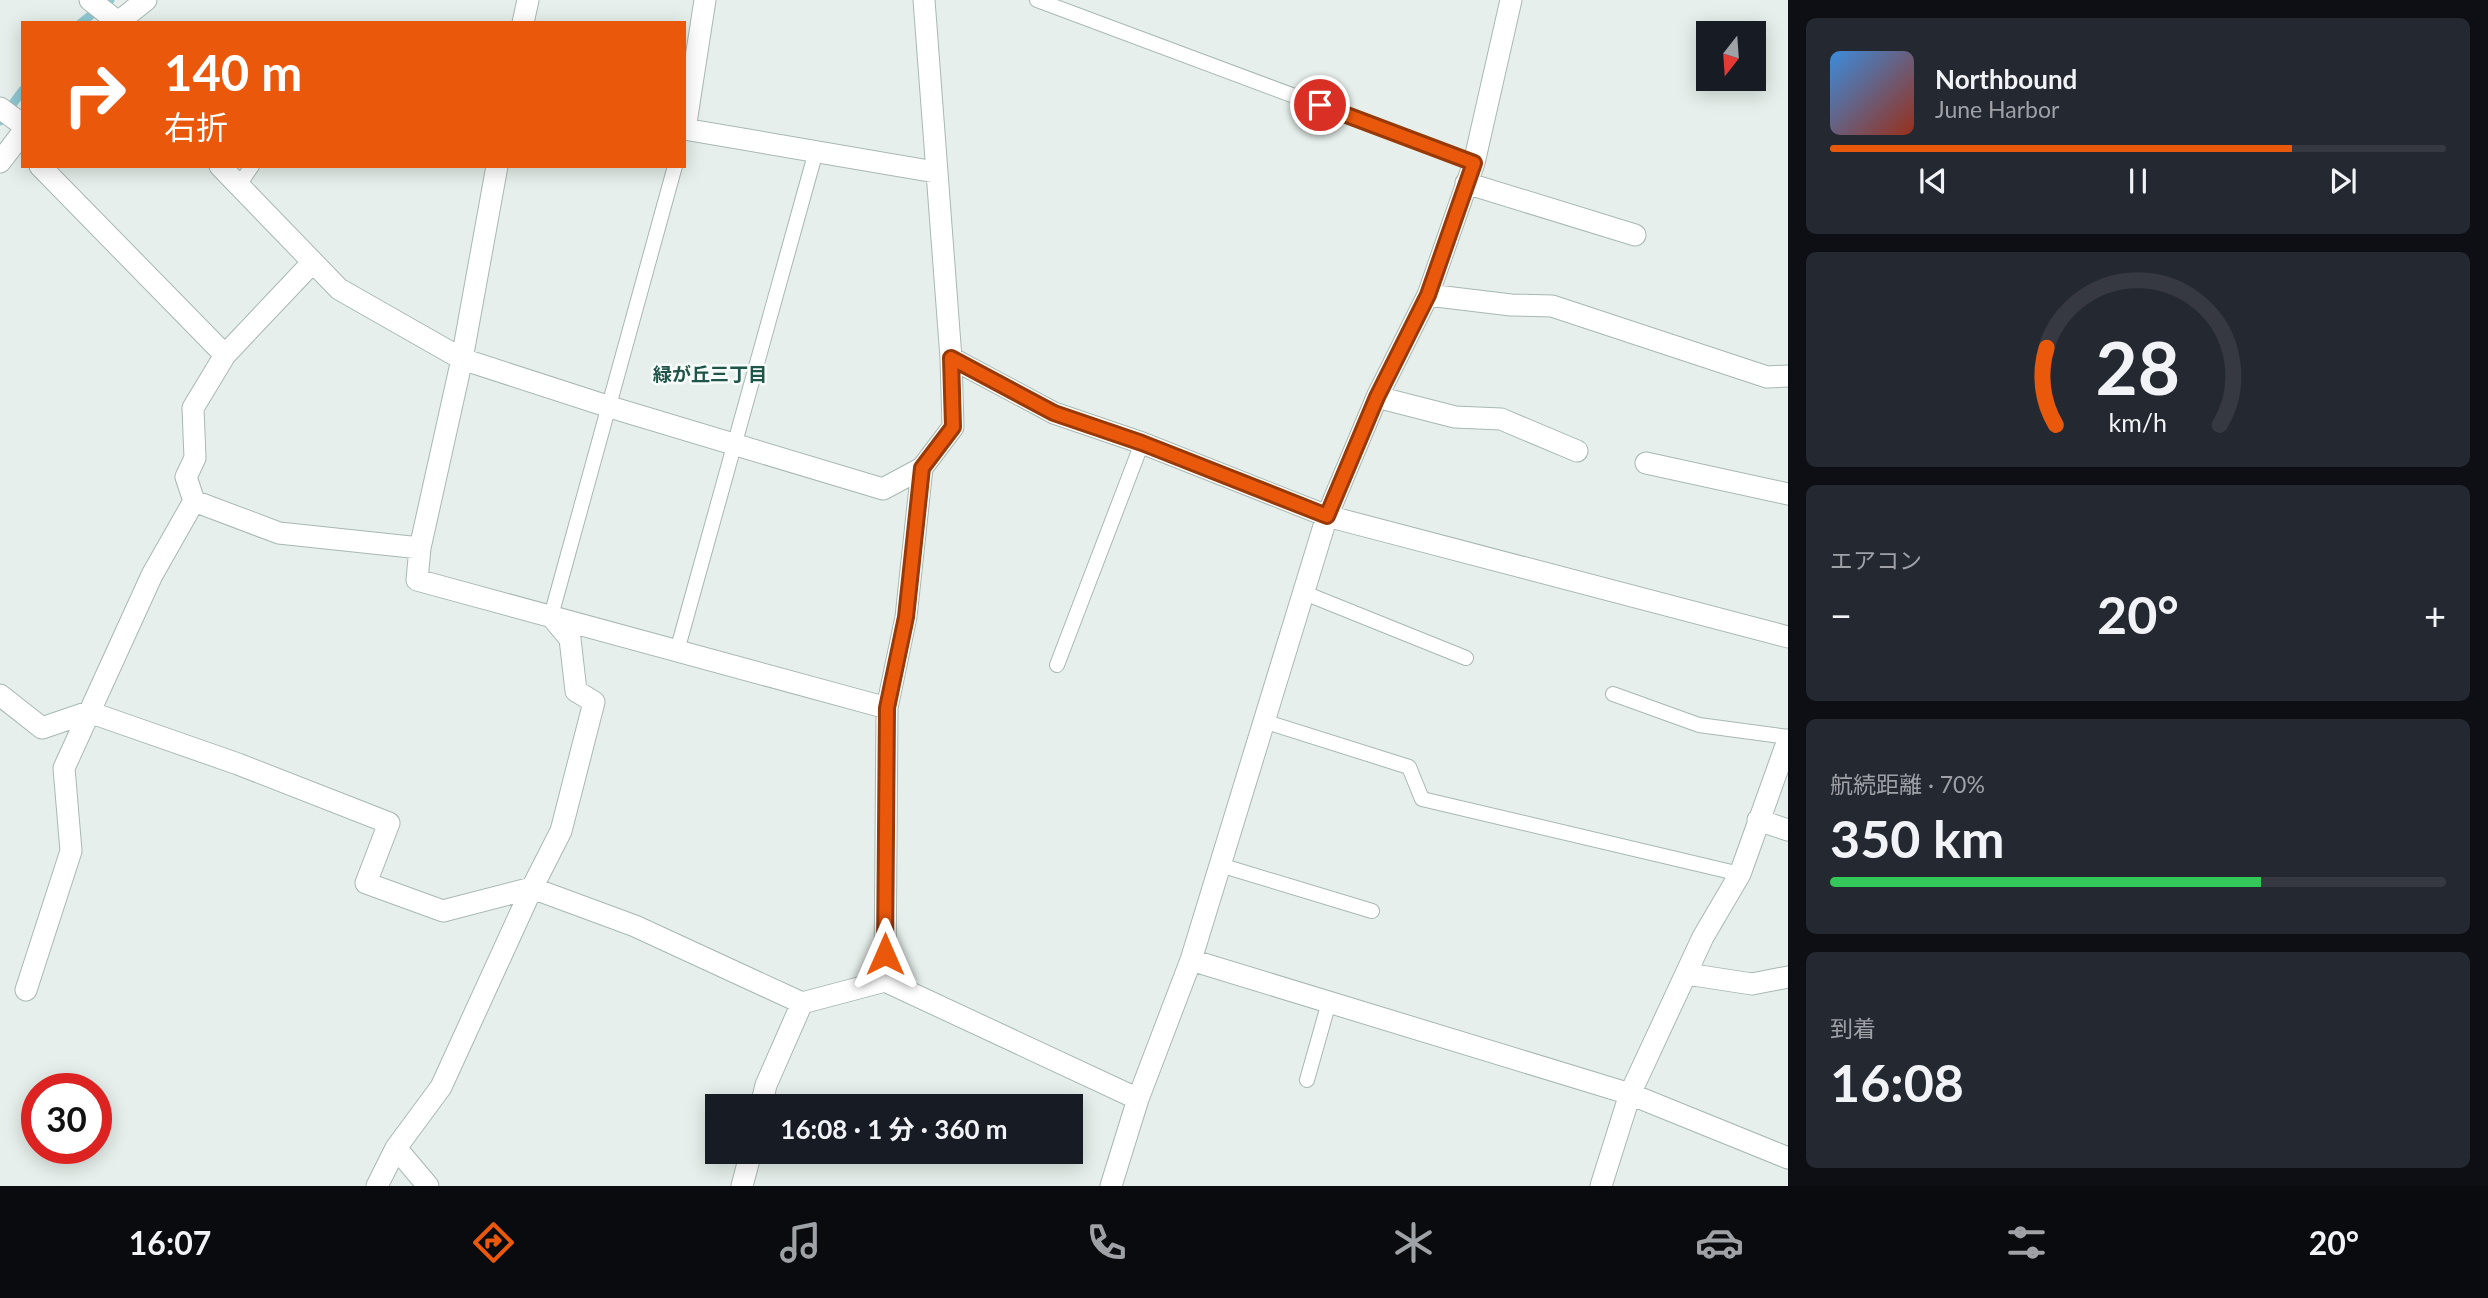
<!DOCTYPE html>
<html lang="ja">
<meta charset="utf-8">
<style>
body{margin:0;font-family:Lato,"Noto Sans JP",sans-serif;background:#242831;color:#f1f3f6;height:100vh;display:flex;flex-direction:column;font-size:26px;white-space:nowrap}
*{box-sizing:border-box;margin:0}
p{font-size:23px;color:#9ea1a6}
.icon{flex:none;width:38px;height:38px;fill:none;stroke:currentColor;stroke-width:2;stroke-linecap:round;stroke-linejoin:round}
.map{position:relative;flex:1;overflow:hidden}
.drawer{display:flex;flex-direction:column;gap:18px;padding:18px;background:#0d0f14;width:700px}
.drawer>*{flex:none}
.banner{position:absolute;left:21px;top:21px;width:665px;height:147px;border-radius:0px;box-shadow:0 4px 18px #0003;background:#ea580c;color:#fff;overflow:hidden}
.needle{width:46px;rotate:197deg}
.buttons{position:absolute;left:1696px;top:21px;display:grid;gap:14px}
.buttons a{display:grid;place-items:center;width:70px;height:70px;border-radius:0px;background:#171b24;box-shadow:0 4px 18px #0003;font-size:35px}
.speed{position:absolute;left:21px;top:1073px;display:flex;gap:14px;font-size:35px;font-weight:700;text-align:center}
.speed>*{display:grid;place-content:center;width:91px;height:91px;border-radius:50%;background:#171b24;box-shadow:0 4px 18px #0003;line-height:1}
.speed .limit{border:10px solid #d22;background:#fff;color:#111}
.pin{position:absolute;display:grid;place-items:center;width:60px;height:60px;color:#fff;margin:-30px;border:4px solid #fff;border-radius:50%;box-shadow:0 2px 7px #0007}
.me{position:absolute;width:77px;margin:-38px;rotate:0deg;stroke-linejoin:round;filter:drop-shadow(0 0 5px #0008)}
.turn{display:flex;align-items:center;gap:24px;height:147px;padding:0 28px;font-size:32px}
.turn .icon{width:91px;height:91px;stroke-width:2.5}
.turn b{display:block;font-size:49px;line-height:60px}
.big{font-size:52px;font-weight:700;line-height:1.1}
.drawer .tile{flex:1;display:flex;flex-direction:column;justify-content:center;gap:10px;min-width:0;padding:0 24px;border-radius:10px;background:#242831}
.drawer .dial{align-items:center;gap:0}
.dial svg{height:182px;overflow:visible;fill:none;stroke:#363941;stroke-width:7;stroke-linecap:round;text-anchor:middle}
.dial text{fill:#f1f3f6;stroke:none}
.song{display:flex;align-items:center;gap:21px}
.cover{width:84px;height:84px;border-radius:10px;background:linear-gradient(135deg,hsl(210 70% 55%),hsl(10 70% 35%))}
.played{height:7px;border-radius:4px;background:linear-gradient(90deg,#ea580c 75%,#363941 75%)}
.keys{display:flex;justify-content:space-around;direction:ltr}
.heat{display:flex;justify-content:space-between;align-items:center;font-size:38px;direction:ltr}
.charge{height:10px;border-radius:5px;background:linear-gradient(90deg,#34c759 70%,#363941 0)}
.trip{position:absolute;left:705px;top:1094px;width:378px;height:70px;border-radius:0px;background:#171b24;box-shadow:0 4px 18px #0003;font-weight:700;line-height:70px;text-align:center}
.menu{display:flex;height:112px;justify-content:space-around;align-items:center;background:#090b0e;color:#9ea1a6}
.menu .icon{width:49px;height:49px}
.menu .active{color:#ea580c}
.menu b{font-size:32px;color:#f1f3f6}
main{display:flex;flex:1;min-height:0}
.map>svg:first-child{display:block}
.lines{fill:none;stroke-linecap:round;stroke-linejoin:round}
.stream{stroke:#8ec9d4;stroke-width:9}
.lane-casing{stroke:#a8b8b2;stroke-width:16}
.street-casing{stroke:#a8b8b2;stroke-width:23}
.lane{stroke:#fff;stroke-width:14}
.street{stroke:#fff;stroke-width:21}
.route-casing{stroke:#983908;stroke-width:18}
.route{stroke:#ea580c;stroke-width:12}
.labels{text-anchor:middle;dominant-baseline:central;stroke-width:5;stroke-linejoin:round;paint-order:stroke}
.neighbourhood-label{font-size:19px;font-weight:bold;fill:#1f5548;stroke:#f7fbf9}
</style>
<main>
<div class="map">
<svg width="1788" height="1186" viewBox="0 0 1788 1186">
<rect width="100%" height="100%" fill="#e6efeb"/>
<g class="lines">
<!-- stream -->
<path class="stream" d="M 81,23 L 110,0
M 0,121 L 23,90"/>
<!-- lane casing -->
<g class="lane-casing">
<path id="lane" d="M 1037,0 L 1474,163
M 239,185 L 252,166
M 1302,592 L 1466,658
M 551,616 L 675,166
M 677,651 L 816,151
M 1057,665 L 1142,443
M 1613,694 L 1699,725 L 1788,737
M 1263,721 L 1409,767 L 1422,799 L 1740,874
M 1220,865 L 1372,911
M 1307,1080 L 1329,1002"/>
</g>
<!-- street casing -->
<g class="street-casing">
<path id="street" d="M 90,0 L 118,22
M 117,23 L 146,0
M 523,23 L 528,0
M 0,108 L 23,125
M 684,129 L 935,172
M 685,129 L 705,0
M 0,162 L 23,132
M 40,166 L 225,355
M 220,166 L 339,289 L 462,359 L 610,407 L 883,489 L 922,468 L 953,427 L 951,358 L 924,0
M 497,166 L 462,359 L 420,548 L 417,580 L 887,708
M 1466,183 L 1635,235
M 1428,295 L 1511,305 L 1552,306 L 1767,377 L 1788,376
M 951,358 L 1054,413 L 1142,443 L 1327,516 L 1788,637
M 1377,397 L 1455,417 L 1501,419 L 1577,451
M 1646,463 L 1788,494
M 194,501 L 279,533 L 420,548
M 0,695 L 42,728 L 89,712 L 238,764 L 389,823 L 366,883 L 443,911 L 532,888 L 635,926 L 802,1003
M 1758,820 L 1788,830
M 1191,960 L 1630,1094 L 1788,1158
M 1687,974 L 1752,984 L 1788,977
M 885,981 L 887,708 L 906,617 L 922,468
M 26,990 L 71,851 L 64,768 L 152,575 L 194,501 L 186,477 L 195,458 L 193,408 L 225,355 L 312,263
M 761,1106 L 766,1085 L 802,1003 L 885,981 L 1138,1099
M 396,1148 L 428,1186
M 377,1186 L 396,1148 L 441,1087 L 532,888 L 561,831 L 594,702 L 576,691 L 570,639 L 551,616
M 742,1186 L 751,1152
M 1111,1186 L 1138,1099 L 1191,960 L 1327,516 L 1377,397 L 1428,295 L 1474,163 L 1511,0
M 1601,1186 L 1630,1094 L 1703,937 L 1740,874 L 1788,740"/>
</g>
<!-- lane -->
<use href="#lane" class="lane"/>
<!-- street -->
<use href="#street" class="street"/>
</g>
<g class="lines">
<!-- route casing -->
<g class="route-casing">
<path id="route" d="M 885,954 L 887,708 L 906,617 L 922,468 L 953,427 L 951,358 L 1054,413 L 1142,443 L 1327,516 L 1377,397 L 1428,295 L 1474,163 L 1320,105"/>
</g>
<!-- route -->
<use href="#route" class="route"/>
</g>
<g class="labels">
<!-- neighbourhood labels -->
<g class="neighbourhood-label">
<text x="710" y="373">緑が丘三丁目</text>
</g>
</g>
</svg>
<div class="buttons">
<a><svg class="needle" viewBox="-14 -14 28 28"><path d="M0-13l5 13h-10z" fill="#e53935"/><path d="M0 13l5-13h-10z" fill="#9ea1a6"/></svg></a>
</div>
<div class="speed"><div class="limit">30</div></div>
<div class="pin" style="left:1320px;top:105px;background:#d93025"><svg class="icon" aria-label="arrive" viewBox="0 0 24 24"><path d="M6 21V4h12l-3 4 3 4H6"/></svg></div>
<svg class="me" style="left:885px;top:954px" viewBox="-20 -20 40 40"><path d="M0-17L14 15 0 8-14 15z" fill="#ea580c" stroke="#fff" stroke-width="4"/></svg>
<div class="trip">16:08 · 1 分 · 360 m</div>
<div class="banner">
<div class="turn"><svg class="icon" aria-label="right" viewBox="0 0 24 24"><path d="M7 20v-9h11M14 6l5 5-5 5"/></svg><div><b>140 m</b>右折</div></div>
</div>
</div>
<section class="drawer">
<div class="tile">
<div class="song"><i class="cover"></i><div><b>Northbound</b><p>June Harbor</p></div></div>
<div class="played"></div>
<div class="keys"><svg class="icon" aria-label="previous" viewBox="0 0 24 24"><path d="M18 5L8 12l10 7zM5 5v14"/></svg><svg class="icon" aria-label="pause" viewBox="0 0 24 24"><path d="M8 5v14M16 5v14"/></svg><svg class="icon" aria-label="next" viewBox="0 0 24 24"><path d="M6 5l10 7-10 7zM19 5v14"/></svg></div>
</div>
<div class="tile dial"><svg viewBox="0 0 100 80">
<path d="M14 69A42 42 0 1 1 86 69"/>
<path d="M14 69A42 42 0 0 1 10 35" stroke="#ea580c"/>
<text x="50" y="56" font-size="32" font-weight="700">28</text>
<text x="50" y="72" font-size="11">km/h</text>
</svg></div>
<div class="tile"><p>エアコン</p>
<div class="heat"><a>−</a><b class="big">20°</b><a>+</a></div>
</div>
<div class="tile"><p>航続距離 · 70%</p><b class="big">350 km</b><div class="charge"></div></div>
<div class="tile"><p>到着</p><b class="big">16:08</b></div>
</section>
</main>
<nav class="menu">
<b>16:07</b>
<svg class="icon active" aria-label="directions" viewBox="0 0 24 24"><path d="M12 3l9 9-9 9-9-9zM9 14v-3h6M13 9l2 2-2 2"/></svg>
<svg class="icon" aria-label="music" viewBox="0 0 24 24"><path d="M9 18V5l10-2v13"/><circle cx="6" cy="18" r="3"/><circle cx="16" cy="16" r="3"/></svg>
<svg class="icon" aria-label="phone" viewBox="0 0 24 24"><path d="M5 4h4l2 5-3 2q2 4 5 5l2-3 5 2v4C11 20 4 13 5 4z"/></svg>
<svg class="icon" aria-label="climate" viewBox="0 0 24 24"><path d="M12 3v18M4 7l16 10M4 17L20 7"/></svg>
<svg class="icon" aria-label="car" viewBox="0 0 24 24"><path d="M5 17H2v-5l4-1 3-4h7l3 4 3 1v5h-3M9 17h6M6 11h13"/><circle cx="7" cy="17" r="2"/><circle cx="17" cy="17" r="2"/></svg>
<svg class="icon" aria-label="filters" viewBox="0 0 24 24"><path d="M4 7h16M4 17h16"/><circle cx="9" cy="7" r="2"/><circle cx="15" cy="17" r="2"/></svg>
<b>20°</b>
</nav>
